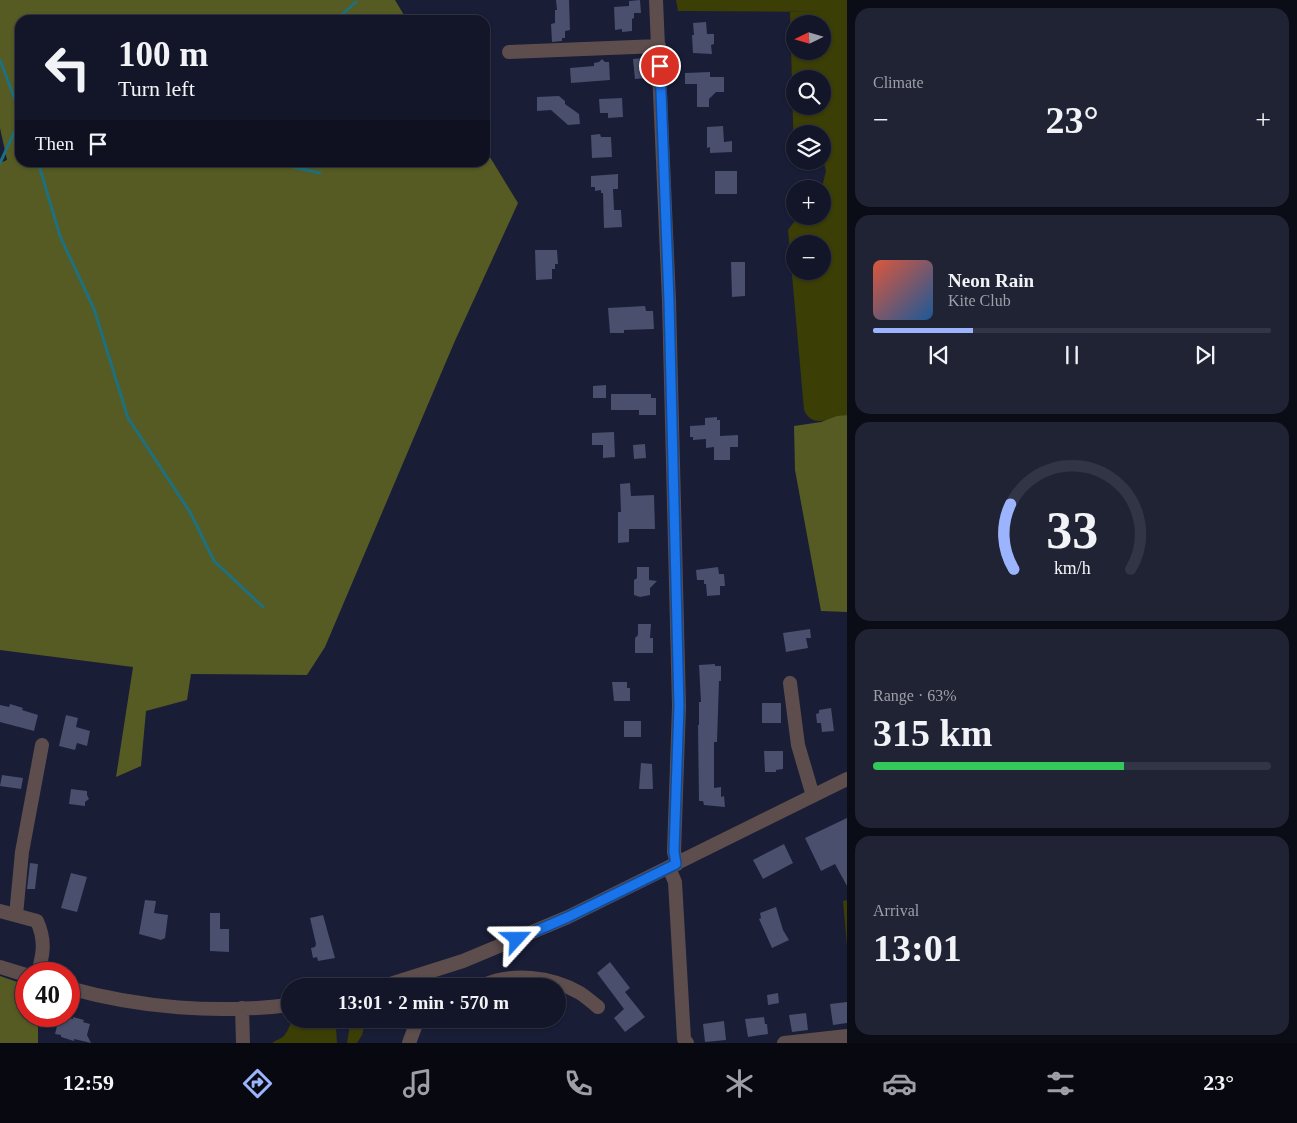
<!DOCTYPE html>
<meta charset="utf-8">
<style>
body{margin:0;font-family:Georgia,serif;background:#202334;color:#f1f3f6;height:100vh;display:flex;flex-direction:column;font-size:19px;white-space:nowrap}
*{box-sizing:border-box;margin:0}
p{font-size:16px;color:#9d9fa8}
.icon{flex:none;width:28px;height:28px;fill:none;stroke:currentColor;stroke-width:2;stroke-linecap:round;stroke-linejoin:round}
.map{position:relative;flex:1;overflow:hidden}
.panel{display:flex;flex-direction:column;gap:8px;padding:8px;background:#0a0c16;width:450px}
.panel>*{flex:none}
.hud{position:absolute;left:15px;top:15px;width:475px;height:152px;border-radius:15px;box-shadow:0 1px 4px #0004,0 0 0 1px #323545;background:#131628;color:#f1f3f6;overflow:hidden}
.needle{width:32px;rotate:265deg}
.controls{position:absolute;left:786px;top:15px;display:grid;gap:10px}
.controls a{display:grid;place-items:center;width:45px;height:45px;border-radius:50%;background:#131628;box-shadow:0 1px 4px #0004,0 0 0 1px #323545;font-size:25px}
.speed{position:absolute;left:15px;top:962px;display:flex;gap:10px;font-size:25px;font-weight:700;text-align:center}
.speed>*{display:grid;place-content:center;width:65px;height:65px;border-radius:50%;background:#131628;box-shadow:0 1px 4px #0004,0 0 0 1px #323545;line-height:1}
.speed .limit{border:8px solid #d22;background:#fff;color:#111}
.pin{position:absolute;display:grid;place-items:center;width:42px;height:42px;color:#fff;margin:-21px;border:2px solid #fff;border-radius:50%;box-shadow:0 1px 5px #0007}
.me{position:absolute;width:55px;margin:-28px;rotate:66deg;stroke-linejoin:round;filter:drop-shadow(0 0 4px #0008)}
.turn{display:flex;align-items:center;gap:18px;height:105px;padding:0 20px;font-size:22px}
.turn .icon{width:65px;height:65px;stroke-width:2.5}
.turn b{display:block;font-size:35px;line-height:42px}
.then{display:flex;align-items:center;height:48px;padding:0 20px;background:#0003;gap:10px;font-size:19px}
.big{font-size:38px;font-weight:700;line-height:1.1}
.panel .tile{flex:1;display:flex;flex-direction:column;justify-content:center;gap:8px;min-width:0;padding:0 18px;border-radius:15px;background:#202334}
.panel .dial{align-items:center;gap:0}
.dial svg{height:130px;overflow:visible;fill:none;stroke:#323545;stroke-width:7;stroke-linecap:round;text-anchor:middle}
.dial text{fill:#f1f3f6;stroke:none}
.song{display:flex;align-items:center;gap:15px}
.cover{width:60px;height:60px;border-radius:8px;background:linear-gradient(135deg,hsl(10 70% 55%),hsl(210 70% 35%))}
.played{height:5px;border-radius:2px;background:linear-gradient(90deg,#9cb4fd 25%,#323545 25%)}
.keys{display:flex;justify-content:space-around;direction:ltr}
.heat{display:flex;justify-content:space-between;align-items:center;font-size:28px;direction:ltr}
.charge{height:8px;border-radius:4px;background:linear-gradient(90deg,#34c759 63%,#323545 0)}
.trip{position:absolute;left:281px;top:978px;width:285px;height:50px;border-radius:25px;background:#131628;box-shadow:0 1px 4px #0004,0 0 0 1px #323545;font-weight:700;line-height:50px;text-align:center}
.tabs{display:flex;height:80px;justify-content:space-around;align-items:center;background:#080910;color:#9d9fa8}
.tabs .icon{width:35px;height:35px}
.tabs .selected{color:#9cb4fd}
.tabs b{font-size:22px;color:#f1f3f6}
main{display:flex;flex:1;min-height:0}
.map>svg:first-child{display:block}
.green{fill:#3b3e05;fill-rule:evenodd}
.forest{fill:#565a23}
.lines{fill:none;stroke-linecap:round;stroke-linejoin:round}
.stream{stroke:#1f707e;stroke-width:3}
.building{fill:#494f6c}
.minor{stroke:#5d4d4c;stroke-width:14}
.route-casing{stroke:#114b97;stroke-width:12}
.route{stroke:#1a73e8;stroke-width:9}
</style>
<main>
<div class="map">
<svg width="847" height="1043" viewBox="0 0 847 1043">
<rect width="100%" height="100%" fill="#191d36"/>
<!-- green -->
<path class="green" d="M 676,0 L 847,0 L 847,415 C 832,417 813,430 804,410 L 788,230 L 794,222 L 801,221 L 802,216 L 822,216 L 822,189 L 806,189 L 822,187 L 826,171 L 823,160 L 822,134 L 795,134 L 794,157 L 790,12 L 827,12 L 678,11 ZM 795,24 L 822,24 L 822,51 L 795,51 ZM 795,79 L 822,79 L 822,106 L 795,106 ZM 795,244 L 822,244 L 822,271 L 795,271 Z
M 847,900 L 847,946 L 843,901 Z
M 295,1019 L 322,1019 L 324,1022 L 332,1024 L 336,1027 L 337,1043 L 272,1043 C 277,1039 283,1039 286,1033 C 290,1027 289,1024 295,1019 Z
M 351,1019 L 366,1019 L 362,1035 L 357,1043 L 347,1043 Z"/>
<!-- forest -->
<path class="forest" d="M 0,0 L 395,0 L 407,20 L 20,20 L 20,162 L 485,162 L 485,149 L 518,203 L 454,343 L 325,647 L 307,675 L 191,674 L 187,700 L 146,711 L 141,766 L 116,777 L 133,667 L 0,650 L 0,163 L 7,160 L 0,128 Z
M 847,415 L 847,612 L 821,611 L 795,470 L 794,426 L 821,422 L 837,416 Z
M 0,976 L 26,985 L 26,1016 L 38,1016 L 38,1043 L 0,1043 Z"/>
<g class="lines">
<!-- stream -->
<path class="stream" d="M 336,20 L 356,2
M 0,60 L 20,113
M 38,162 L 60,236 L 94,309 L 128,418 L 190,512 L 214,561 L 263,607
M 271,162 L 320,173
M 0,163 L 20,120"/>
</g>
<!-- building -->
<path class="building" d="M 556,0 L 569,0 L 570,30 L 565,31 L 565,38 L 562,38 L 562,41 L 552,42 L 551,24 L 555,23 L 555,10 L 557,10 Z
M 640,0 L 641,13 L 634,13 L 634,18 L 632,19 L 632,31 L 622,32 L 622,29 L 615,30 L 614,7 L 629,6 L 629,1 Z
M 706,22 L 707,34 L 714,34 L 714,44 L 711,45 L 712,54 L 693,53 L 692,35 L 694,35 L 693,23 Z
M 644,58 L 646,78 L 635,79 L 633,59 Z
M 602,59 L 605,62 L 609,62 L 610,80 L 571,83 L 570,68 L 594,66 L 594,63 L 599,62 Z
M 710,72 L 710,77 L 724,77 L 724,92 L 716,92 L 709,99 L 709,107 L 697,107 L 697,84 L 685,84 L 685,73 Z
M 559,96 L 565,101 L 565,104 L 579,114 L 580,124 L 568,125 L 551,110 L 537,111 L 537,97 Z
M 622,98 L 623,117 L 608,118 L 608,113 L 600,113 L 599,99 Z
M 723,126 L 724,142 L 732,141 L 732,152 L 710,153 L 710,147 L 707,148 L 707,127 Z
M 600,134 L 601,137 L 611,137 L 612,157 L 592,158 L 591,135 Z
M 715,171 L 737,171 L 737,194 L 715,194 Z
M 618,174 L 618,189 L 613,189 L 614,210 L 621,210 L 622,227 L 604,228 L 603,193 L 601,193 L 601,190 L 595,191 L 595,187 L 591,187 L 591,176 Z
M 535,250 L 557,250 L 558,264 L 555,264 L 555,269 L 552,269 L 552,279 L 536,280 Z
M 731,262 L 745,262 L 745,296 L 732,297 Z
M 645,306 L 646,311 L 653,311 L 654,329 L 624,330 L 624,333 L 610,333 L 608,308 Z
M 606,385 L 606,398 L 593,398 L 593,386 Z
M 611,394 L 651,394 L 651,398 L 656,398 L 656,415 L 639,415 L 639,410 L 611,410 Z
M 717,417 L 717,420 L 720,420 L 720,436 L 738,435 L 738,447 L 730,447 L 730,460 L 714,460 L 714,447 L 706,448 L 706,439 L 693,440 L 693,437 L 690,437 L 690,426 L 705,425 L 705,418 Z
M 614,432 L 615,457 L 603,458 L 603,445 L 592,445 L 592,433 Z
M 645,444 L 646,458 L 634,459 L 633,445 Z
M 630,483 L 631,496 L 654,495 L 655,529 L 629,529 L 629,542 L 618,543 L 618,512 L 621,512 L 620,484 Z
M 637,567 L 649,567 L 649,580 L 657,581 L 650,588 L 650,595 L 640,597 L 634,595 L 634,580 L 637,578 Z
M 718,567 L 719,574 L 724,574 L 725,586 L 720,586 L 720,595 L 707,596 L 706,584 L 704,584 L 704,580 L 697,580 L 696,570 Z
M 638,624 L 651,624 L 650,638 L 653,638 L 653,653 L 635,653 L 635,638 L 638,635 Z
M 810,629 L 811,638 L 806,638 L 808,648 L 786,652 L 783,633 Z
M 715,664 L 715,666 L 721,666 L 721,681 L 719,681 L 717,742 L 714,742 L 714,788 L 721,787 L 721,797 L 724,796 L 725,807 L 704,805 L 703,801 L 699,801 L 698,725 L 699,725 L 699,702 L 701,702 L 699,665 Z
M 612,682 L 627,682 L 627,688 L 630,688 L 630,701 L 614,701 Z
M 762,703 L 781,703 L 781,723 L 762,723 Z
M 10,704 L 23,708 L 22,710 L 38,715 L 34,731 L 0,722 L 0,705 L 9,707 Z
M 831,708 L 834,731 L 822,732 L 821,723 L 817,723 L 816,714 L 819,713 L 819,710 Z
M 66,715 L 78,718 L 76,727 L 90,731 L 87,746 L 77,743 L 75,750 L 59,746 Z
M 624,721 L 641,721 L 641,737 L 624,737 Z
M 764,751 L 783,751 L 783,769 L 776,770 L 776,772 L 765,772 Z
M 641,763 L 652,764 L 653,789 L 639,789 Z
M 2,775 L 23,778 L 21,789 L 0,786 Z
M 71,789 L 87,791 L 87,795 L 89,799 L 85,802 L 85,806 L 69,804 Z
M 847,818 L 847,886 L 835,864 L 821,871 L 805,838 Z
M 784,844 L 793,863 L 763,879 L 753,860 Z
M 30,863 L 38,864 L 35,889 L 27,889 Z
M 71,873 L 87,877 L 77,912 L 61,908 Z
M 145,900 L 156,901 L 154,913 L 168,915 L 165,938 L 161,940 L 139,934 Z
M 776,907 L 783,930 L 789,940 L 772,948 L 759,919 L 761,918 L 760,913 Z
M 210,913 L 220,913 L 220,929 L 229,929 L 229,952 L 210,951 Z
M 323,915 L 335,958 L 318,961 L 317,957 L 313,958 L 311,948 L 315,947 L 316,944 L 310,918 Z
M 610,962 L 630,988 L 625,992 L 645,1017 L 625,1032 L 614,1018 L 624,1009 L 597,973 Z
M 778,993 L 779,1003 L 768,1005 L 767,995 Z
M 847,1002 L 847,1023 L 833,1025 L 830,1004 Z
M 806,1013 L 808,1030 L 792,1032 L 789,1015 Z
M 73,1017 L 84,1020 L 83,1022 L 90,1024 L 87,1035 L 91,1043 L 74,1039 L 74,1041 L 61,1037 L 61,1035 L 55,1034 L 58,1022 L 68,1018 L 73,1019 Z
M 764,1017 L 765,1024 L 767,1024 L 768,1034 L 748,1037 L 745,1019 Z
M 724,1021 L 726,1040 L 705,1042 L 703,1024 Z"/>
<g class="lines">
<!-- minor -->
<path class="minor" d="M 656,0 L 669,301 L 679,706 L 674,852 L 677,864
M 509,52 L 659,46
M 790,683 L 798,745 L 813,796
M 669,868 L 675,882 L 684,1039 L 687,1043
M 0,911 L 37,921 C 46,941 43,954 38,974
M 16,915 L 22,852 L 42,745
M 0,967 L 26,975
M 384,986 L 463,961 L 568,917 L 847,779
M 482,986 C 511,972 551,976 580,993 C 586,997 592,1002 598,1007
M 69,988 C 140,1008 217,1014 290,1005
M 242,1008 L 243,1043
M 409,1043 L 418,1019
M 784,1043 L 847,1036"/>
</g>
<g class="lines">
<!-- route casing -->
<g class="route-casing">
<path id="route" d="M 517,939 L 568,917 L 676,864 L 674,852 L 679,706 L 669,301 L 660,66"/>
</g>
<!-- route -->
<use href="#route" class="route"/>
</g>
</svg>
<div class="controls">
<a><svg class="needle" viewBox="-14 -14 28 28"><path d="M0-13l5 13h-10z" fill="#e53935"/><path d="M0 13l5-13h-10z" fill="#9d9fa8"/></svg></a>
<a><svg class="icon" aria-label="search" viewBox="0 0 24 24"><circle cx="10" cy="10" r="6"/><path d="M15 15l6 6"/></svg></a>
<a><svg class="icon" aria-label="layers" viewBox="0 0 24 24"><path d="M12 4l9 5-9 5-9-5zM3 14l9 5 9-5"/></svg></a>
<a>+</a>
<a>−</a>
</div>
<div class="speed"><div class="limit">40</div></div>
<div class="pin" style="left:660px;top:66px;background:#d93025"><svg class="icon" aria-label="arrive" viewBox="0 0 24 24"><path d="M6 21V4h12l-3 4 3 4H6"/></svg></div>
<svg class="me" style="left:517px;top:939px" viewBox="-20 -20 40 40"><path d="M0-17L14 15 0 8-14 15z" fill="#1a73e8" stroke="#fff" stroke-width="4"/></svg>
<div class="trip">13:01 · 2 min · 570 m</div>
<div class="hud">
<div class="turn"><svg class="icon" aria-label="left" viewBox="0 0 24 24"><path d="M17 20v-9H6M10 6l-5 5 5 5"/></svg><div><b>100 m</b>Turn left</div></div>
<div class="then">Then<svg class="icon" aria-label="arrive" viewBox="0 0 24 24"><path d="M6 21V4h12l-3 4 3 4H6"/></svg></div>
</div>
</div>
<section class="panel">
<div class="tile"><p>Climate</p>
<div class="heat"><a>−</a><b class="big">23°</b><a>+</a></div>
</div>
<div class="tile">
<div class="song"><i class="cover"></i><div><b>Neon Rain</b><p>Kite Club</p></div></div>
<div class="played"></div>
<div class="keys"><svg class="icon" aria-label="previous" viewBox="0 0 24 24"><path d="M18 5L8 12l10 7zM5 5v14"/></svg><svg class="icon" aria-label="pause" viewBox="0 0 24 24"><path d="M8 5v14M16 5v14"/></svg><svg class="icon" aria-label="next" viewBox="0 0 24 24"><path d="M6 5l10 7-10 7zM19 5v14"/></svg></div>
</div>
<div class="tile dial"><svg viewBox="0 0 100 80">
<path d="M14 69A42 42 0 1 1 86 69"/>
<path d="M14 69A42 42 0 0 1 12 29" stroke="#9cb4fd"/>
<text x="50" y="56" font-size="32" font-weight="700">33</text>
<text x="50" y="72" font-size="11">km/h</text>
</svg></div>
<div class="tile"><p>Range · 63%</p><b class="big">315 km</b><div class="charge"></div></div>
<div class="tile"><p>Arrival</p><b class="big">13:01</b></div>
</section>
</main>
<nav class="tabs">
<b>12:59</b>
<svg class="icon selected" aria-label="directions" viewBox="0 0 24 24"><path d="M12 3l9 9-9 9-9-9zM9 14v-3h6M13 9l2 2-2 2"/></svg>
<svg class="icon" aria-label="music" viewBox="0 0 24 24"><path d="M9 18V5l10-2v13"/><circle cx="6" cy="18" r="3"/><circle cx="16" cy="16" r="3"/></svg>
<svg class="icon" aria-label="phone" viewBox="0 0 24 24"><path d="M5 4h4l2 5-3 2q2 4 5 5l2-3 5 2v4C11 20 4 13 5 4z"/></svg>
<svg class="icon" aria-label="climate" viewBox="0 0 24 24"><path d="M12 3v18M4 7l16 10M4 17L20 7"/></svg>
<svg class="icon" aria-label="car" viewBox="0 0 24 24"><path d="M5 17H2v-5l4-1 3-4h7l3 4 3 1v5h-3M9 17h6M6 11h13"/><circle cx="7" cy="17" r="2"/><circle cx="17" cy="17" r="2"/></svg>
<svg class="icon" aria-label="filters" viewBox="0 0 24 24"><path d="M4 7h16M4 17h16"/><circle cx="9" cy="7" r="2"/><circle cx="15" cy="17" r="2"/></svg>
<b>23°</b>
</nav>
